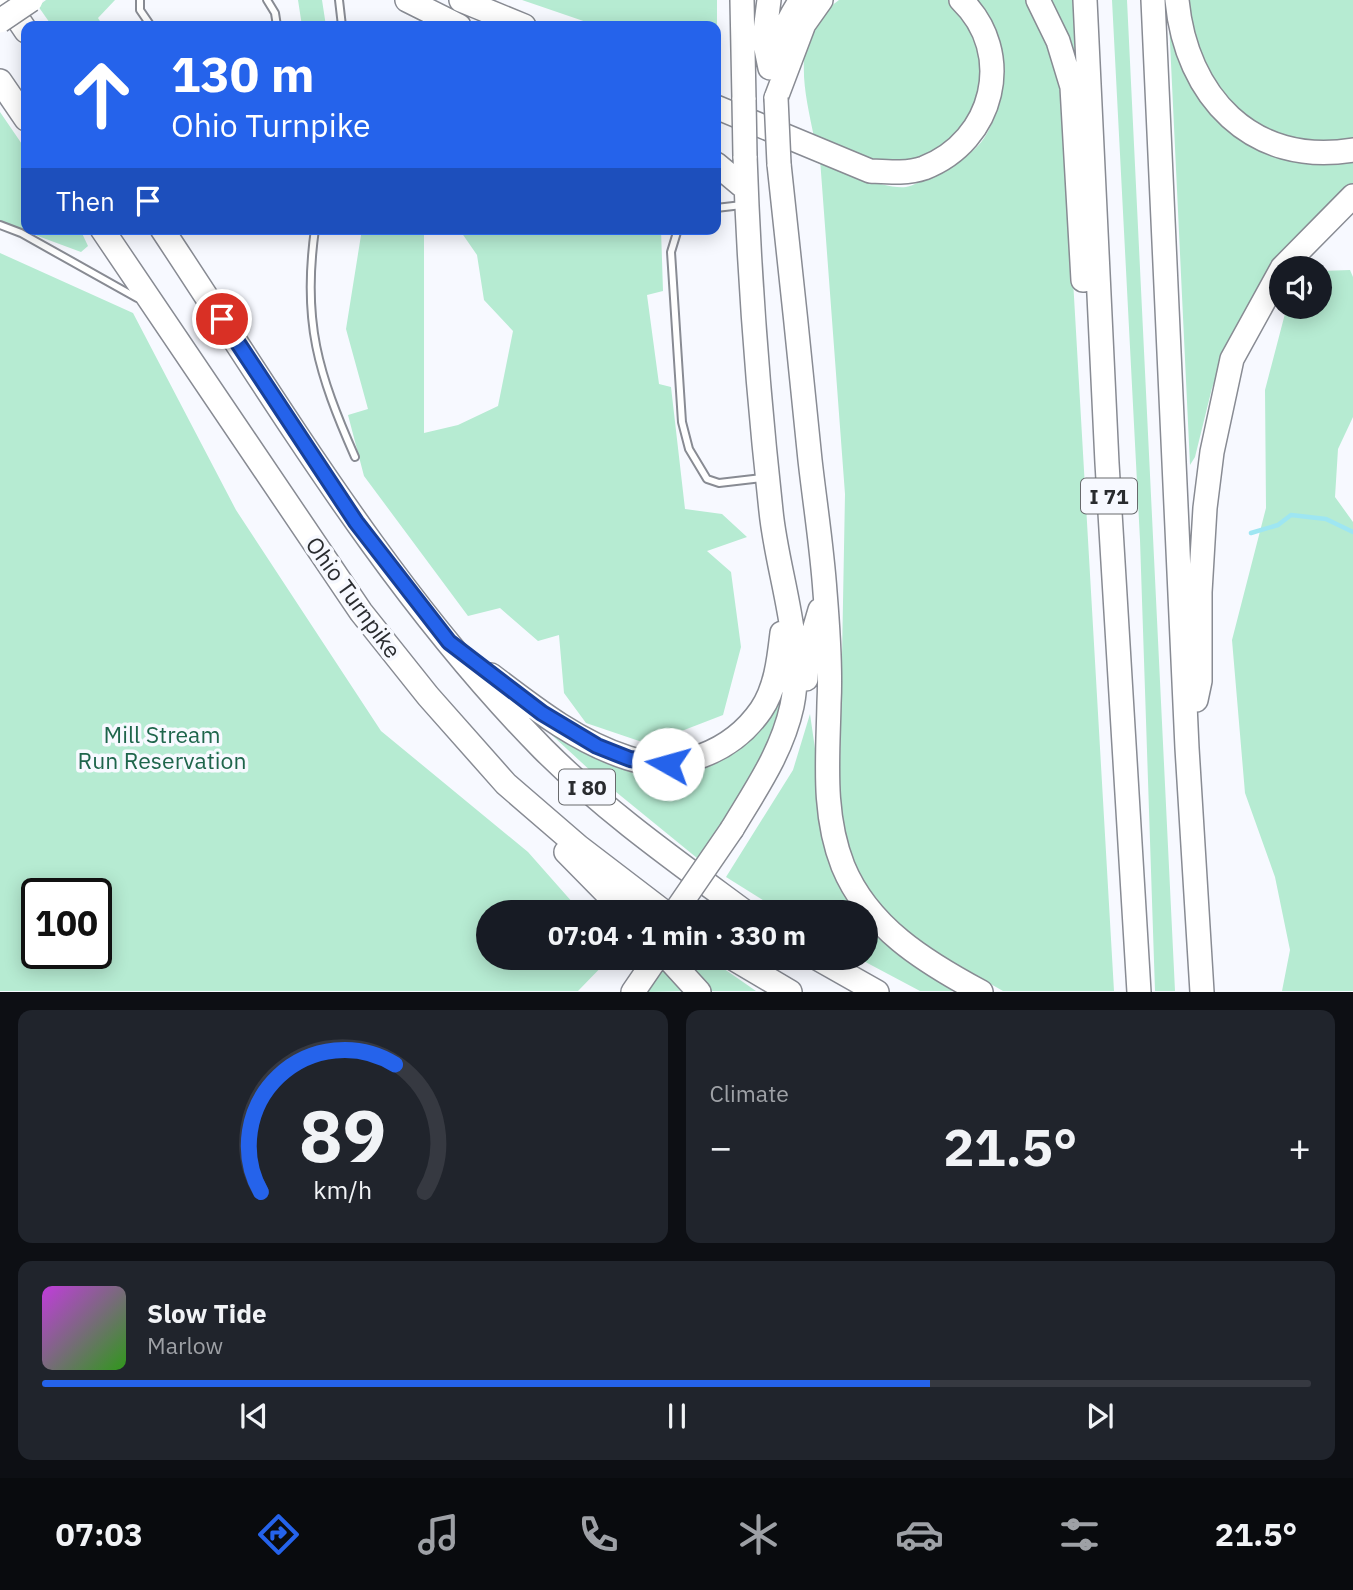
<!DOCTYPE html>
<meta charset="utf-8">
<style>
body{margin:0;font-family:"IBM Plex Sans",sans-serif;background:#20242c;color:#f1f3f6;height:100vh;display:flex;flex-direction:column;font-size:26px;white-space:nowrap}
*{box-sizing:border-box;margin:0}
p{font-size:23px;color:#9ea1a6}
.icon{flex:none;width:38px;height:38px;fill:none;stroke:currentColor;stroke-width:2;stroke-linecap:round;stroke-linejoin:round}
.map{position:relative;height:992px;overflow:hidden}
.panel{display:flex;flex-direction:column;gap:18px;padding:18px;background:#0d0f14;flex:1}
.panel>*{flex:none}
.hud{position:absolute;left:21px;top:21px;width:700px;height:214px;border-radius:14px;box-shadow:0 4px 18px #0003;background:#2563eb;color:#fff;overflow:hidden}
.tools{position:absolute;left:1269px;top:256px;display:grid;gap:14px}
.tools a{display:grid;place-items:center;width:63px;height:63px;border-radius:50%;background:#171b24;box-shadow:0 4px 18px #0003;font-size:35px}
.speed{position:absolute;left:21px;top:878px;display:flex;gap:14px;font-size:35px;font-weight:700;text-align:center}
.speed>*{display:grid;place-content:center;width:91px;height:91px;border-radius:50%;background:#171b24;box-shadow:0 4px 18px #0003;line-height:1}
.speed .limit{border:4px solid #111;border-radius:10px;background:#fff;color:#111}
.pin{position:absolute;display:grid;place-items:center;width:60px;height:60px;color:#fff;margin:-30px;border:4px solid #fff;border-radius:50%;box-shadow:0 2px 7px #0007}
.me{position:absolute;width:77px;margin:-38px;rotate:277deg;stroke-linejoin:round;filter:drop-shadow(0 0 5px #0008)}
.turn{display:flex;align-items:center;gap:24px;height:147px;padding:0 35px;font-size:32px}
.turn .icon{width:91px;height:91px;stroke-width:2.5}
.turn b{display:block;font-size:49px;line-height:60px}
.then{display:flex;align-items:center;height:66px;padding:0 35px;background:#0003;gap:14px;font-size:26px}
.big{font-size:52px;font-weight:800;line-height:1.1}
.panel .card{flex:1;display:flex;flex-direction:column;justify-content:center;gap:10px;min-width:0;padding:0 24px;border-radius:14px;background:#20242c}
.panel .dial{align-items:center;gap:0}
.dial svg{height:182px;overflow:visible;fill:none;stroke:#363941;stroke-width:7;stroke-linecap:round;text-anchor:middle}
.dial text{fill:#f1f3f6;stroke:none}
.song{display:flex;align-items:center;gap:21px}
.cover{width:84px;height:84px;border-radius:10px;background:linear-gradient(135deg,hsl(290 70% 55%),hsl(110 70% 35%))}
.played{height:7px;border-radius:4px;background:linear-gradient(90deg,#2563eb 70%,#363941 70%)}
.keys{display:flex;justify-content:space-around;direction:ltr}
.heat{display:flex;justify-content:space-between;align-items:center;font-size:38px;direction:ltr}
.panel .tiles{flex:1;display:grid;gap:18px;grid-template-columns:1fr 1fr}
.card:last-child{grid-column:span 2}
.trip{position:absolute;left:476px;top:900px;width:402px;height:70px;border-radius:35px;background:#171b24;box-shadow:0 4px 18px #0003;font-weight:800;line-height:70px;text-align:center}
.tabs{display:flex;height:112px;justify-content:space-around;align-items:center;background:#090b0e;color:#9ea1a6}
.tabs .icon{width:49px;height:49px}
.tabs .active{color:#2563eb}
.tabs b{font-size:32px;color:#f1f3f6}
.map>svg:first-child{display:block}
.green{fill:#b6ebd2;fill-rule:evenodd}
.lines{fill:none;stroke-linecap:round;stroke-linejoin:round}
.stream{stroke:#9ee6f2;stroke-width:4.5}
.lane-casing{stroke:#888b93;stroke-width:10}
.highway-casing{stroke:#888b93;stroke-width:26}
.lane{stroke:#fff;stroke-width:6}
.highway{stroke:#fff;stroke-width:23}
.highway-bridge-casing{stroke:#888b93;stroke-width:26;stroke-linecap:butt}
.highway-bridge{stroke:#fff;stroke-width:23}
.route-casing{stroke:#184099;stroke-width:18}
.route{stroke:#2563eb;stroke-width:12}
.labels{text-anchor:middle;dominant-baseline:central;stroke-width:7;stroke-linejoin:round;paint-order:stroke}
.shield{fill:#f7f9ff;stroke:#686a6d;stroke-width:2}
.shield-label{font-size:21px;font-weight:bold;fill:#2a2c2f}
.street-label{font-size:23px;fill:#2a2c2f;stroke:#f7f9ff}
.park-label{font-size:23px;fill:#1e654b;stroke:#f7f9ff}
</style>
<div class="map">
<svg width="1353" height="992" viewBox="0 0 1353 992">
<rect width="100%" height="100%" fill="#f7f9ff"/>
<!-- green -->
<path class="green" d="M 46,0 L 115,0 L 98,18 L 103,26 L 52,26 L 38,6 Z
M 298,0 L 322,0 L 326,26 L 302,26 Z
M 522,0 L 717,0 L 717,74 L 716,26 L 598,26 Z
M 839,0 L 951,0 L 964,8 L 988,60 L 969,131 L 921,162 L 881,164 L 814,137 C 804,87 789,35 839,0 Z
M 977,0 L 1029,0 L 1058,71 L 1066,158 L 1114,991 L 1003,991 L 915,941 L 890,918 L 851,869 L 839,819 L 845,494 L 820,159 C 839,169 885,190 906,187 C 914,186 924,179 931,176 C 950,168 975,154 986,135 C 1011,92 1011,38 977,0 Z
M 1045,0 L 1075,0 L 1077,60 L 1071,61 Z
M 1112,0 L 1127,0 L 1175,991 L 1155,991 L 1140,540 Z
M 1186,0 L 1353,0 L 1353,143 C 1253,151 1200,95 1186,0 Z
M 1169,21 L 1172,21 L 1253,142 L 1353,156 L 1353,189 L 1225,357 L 1212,388 L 1195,457 L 1190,465 Z
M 0,112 L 26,150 L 26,229 L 80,229 L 88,246 L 81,252 L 0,222 Z
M 362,229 L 424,229 L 424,433 L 458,425 L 498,406 L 513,331 L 484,300 L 477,255 L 459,229 L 661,229 L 663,291 L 647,295 L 659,384 L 671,387 L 685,509 L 722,514 L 747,537 L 707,551 L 731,572 L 741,647 L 723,715 L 648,744 L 586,723 L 564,693 L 559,635 L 538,641 L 500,608 L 468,616 L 364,476 L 348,415 L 368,409 L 346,329 Z
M 0,253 L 133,313 L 236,510 L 381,731 L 528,852 L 581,912 L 488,912 L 488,957 L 611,957 L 578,991 L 0,991 ZM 37,894 L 96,894 L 96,954 L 37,954 Z
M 1350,270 L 1353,277 L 1353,417 L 1338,449 L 1335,497 L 1353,522 L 1353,991 L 1282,991 L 1290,950 L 1275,877 L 1245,793 L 1232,640 L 1266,508 L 1265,390 L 1287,306 L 1320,306 L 1320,271 Z
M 781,699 C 780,745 750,787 726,825 L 722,823 L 697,858 L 594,774 L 541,725 C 573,743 606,766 643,776 C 651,778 661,776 670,775 C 718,773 757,740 781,699 Z
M 810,714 L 823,804 L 861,912 L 782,912 L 726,877 L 793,770 Z
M 866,918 L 964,991 L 920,991 L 856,957 L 866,957 Z
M 677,957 L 707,957 L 756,991 L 711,991 Z
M 662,970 L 684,991 L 647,992 Z"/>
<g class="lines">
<!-- stream -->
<path class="stream" d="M 1251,533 L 1278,525 L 1291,515 L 1326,519 L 1353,532"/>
<!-- lane casing -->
<g class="lane-casing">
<path id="lane" d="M 140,0 L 140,10 L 151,26
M 267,0 L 275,13 L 277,26
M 339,0 L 342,26
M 716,208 L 742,205
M 0,225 L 21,233 L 137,298
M 315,229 C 302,322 318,373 355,457
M 678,229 L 671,252 L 682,422 L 689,449 L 707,479 L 719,483 L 762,478"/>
</g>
<!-- highway casing -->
<g class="highway-casing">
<path id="highway" d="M 5,0 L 26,31
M 407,0 L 459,26
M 461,0 L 524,26
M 742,0 L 744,100
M 769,0 L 764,39 L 770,68
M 1038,0 L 1058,41 L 1072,87 L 1083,280
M 1085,0 L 1107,463 L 1139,992
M 1153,0 L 1187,748 L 1202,992
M 1177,0 C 1186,96 1252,167 1353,150
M 777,70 C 778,42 785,24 801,0
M 0,81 L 26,119
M 776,98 L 804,24 L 821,0
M 716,107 L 870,171 C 888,172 907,174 924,168 C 994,141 1016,53 961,0
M 716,164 L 746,189
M 779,164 C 790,263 800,361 810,460 C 815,504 822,548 825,592 C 828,628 831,667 829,703 C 828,758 822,813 843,866 C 868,927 925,962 981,992
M 102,229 L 361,612 L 428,696 L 506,784 L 579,847 L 664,912
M 162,229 C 280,407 392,596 543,749 C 604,810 676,861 745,912
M 1282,268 L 1353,196
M 491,675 C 533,707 577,742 628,758 C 677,774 732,752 761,710 C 776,688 779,659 782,633
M 806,679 L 808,651 L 820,610
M 1196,700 L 1200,681 L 1200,592 L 1205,508 L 1212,452 L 1232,359 L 1281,270
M 732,829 C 756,789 782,752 792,706 C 805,643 777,573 771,511 C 758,393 749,274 745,156
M 566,852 L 625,912
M 667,957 L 699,992
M 731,957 L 790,992
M 815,957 L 877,992
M 633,992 L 657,957"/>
</g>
<!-- lane -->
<use href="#lane" class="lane"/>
<!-- highway -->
<use href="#highway" class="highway"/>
<!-- highway-bridge casing -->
<g class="highway-bridge-casing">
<path id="highway-bridge" d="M 0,21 L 31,0
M 776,98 L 779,164
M 744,100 L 745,156
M 675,912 L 732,829"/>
</g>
<!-- highway-bridge -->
<use href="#highway-bridge" class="highway-bridge"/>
</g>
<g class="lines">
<!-- route casing -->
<g class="route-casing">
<path id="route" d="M 222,319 L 356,522 L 449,642 L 542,713 L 597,746 L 630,759 L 668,764"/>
</g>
<!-- route -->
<use href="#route" class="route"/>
</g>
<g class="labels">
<!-- shield labels -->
<g class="shield">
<rect x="1081" y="478.5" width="56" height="35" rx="5"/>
<rect x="559" y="769.5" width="56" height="35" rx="5"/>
</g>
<g class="shield-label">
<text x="1109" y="496">I 71</text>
<text x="587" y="787">I 80</text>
</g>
<!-- street labels -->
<g class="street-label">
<text transform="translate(354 597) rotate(54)">Ohio Turnpike</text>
</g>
<!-- park labels -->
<g class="park-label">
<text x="162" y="734">Mill Stream<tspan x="162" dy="26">Run Reservation</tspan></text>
</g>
</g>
</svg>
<div class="tools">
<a><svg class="icon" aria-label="sound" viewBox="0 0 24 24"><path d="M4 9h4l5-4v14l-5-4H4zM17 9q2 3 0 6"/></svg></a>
</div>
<div class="speed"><div class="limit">100</div></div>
<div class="pin" style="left:222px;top:319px;background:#d93025"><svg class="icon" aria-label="arrive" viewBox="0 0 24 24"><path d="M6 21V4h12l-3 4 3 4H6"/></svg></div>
<svg class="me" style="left:668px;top:764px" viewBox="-20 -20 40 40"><circle r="19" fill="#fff"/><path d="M0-13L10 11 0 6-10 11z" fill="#2563eb"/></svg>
<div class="trip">07:04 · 1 min · 330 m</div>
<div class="hud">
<div class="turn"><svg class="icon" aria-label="ahead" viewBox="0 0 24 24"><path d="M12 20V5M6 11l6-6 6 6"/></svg><div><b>130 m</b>Ohio Turnpike</div></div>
<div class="then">Then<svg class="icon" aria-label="arrive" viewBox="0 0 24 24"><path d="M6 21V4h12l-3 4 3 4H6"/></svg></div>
</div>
</div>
<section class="panel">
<div class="tiles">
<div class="card dial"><svg viewBox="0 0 100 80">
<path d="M14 69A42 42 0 1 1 86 69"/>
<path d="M14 69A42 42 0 0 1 73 13" stroke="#2563eb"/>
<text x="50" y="56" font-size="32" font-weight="700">89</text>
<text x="50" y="72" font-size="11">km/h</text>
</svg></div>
<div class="card"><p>Climate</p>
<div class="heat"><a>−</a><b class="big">21.5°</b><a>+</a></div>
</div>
<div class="card">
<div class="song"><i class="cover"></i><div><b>Slow Tide</b><p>Marlow</p></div></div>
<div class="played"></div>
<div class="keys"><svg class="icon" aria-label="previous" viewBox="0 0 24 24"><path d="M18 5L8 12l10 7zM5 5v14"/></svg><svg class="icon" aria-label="pause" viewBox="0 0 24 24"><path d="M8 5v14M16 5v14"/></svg><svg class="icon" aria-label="next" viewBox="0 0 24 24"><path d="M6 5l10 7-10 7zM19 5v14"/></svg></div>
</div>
</div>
</section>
<nav class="tabs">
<b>07:03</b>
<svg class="icon active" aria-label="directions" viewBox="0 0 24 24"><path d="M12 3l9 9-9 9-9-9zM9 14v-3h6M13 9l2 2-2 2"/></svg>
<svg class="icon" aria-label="music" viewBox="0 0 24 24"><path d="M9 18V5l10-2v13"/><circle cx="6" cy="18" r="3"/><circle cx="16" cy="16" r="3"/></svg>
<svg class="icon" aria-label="phone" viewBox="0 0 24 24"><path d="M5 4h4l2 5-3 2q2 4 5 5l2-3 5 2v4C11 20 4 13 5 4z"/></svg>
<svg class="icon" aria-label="climate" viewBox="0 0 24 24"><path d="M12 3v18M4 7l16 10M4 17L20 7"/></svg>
<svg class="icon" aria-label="car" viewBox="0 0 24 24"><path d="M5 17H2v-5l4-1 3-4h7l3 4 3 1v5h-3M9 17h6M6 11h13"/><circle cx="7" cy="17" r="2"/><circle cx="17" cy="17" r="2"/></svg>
<svg class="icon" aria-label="filters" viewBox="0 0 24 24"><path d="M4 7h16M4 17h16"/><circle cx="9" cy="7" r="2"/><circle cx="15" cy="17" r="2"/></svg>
<b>21.5°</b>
</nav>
